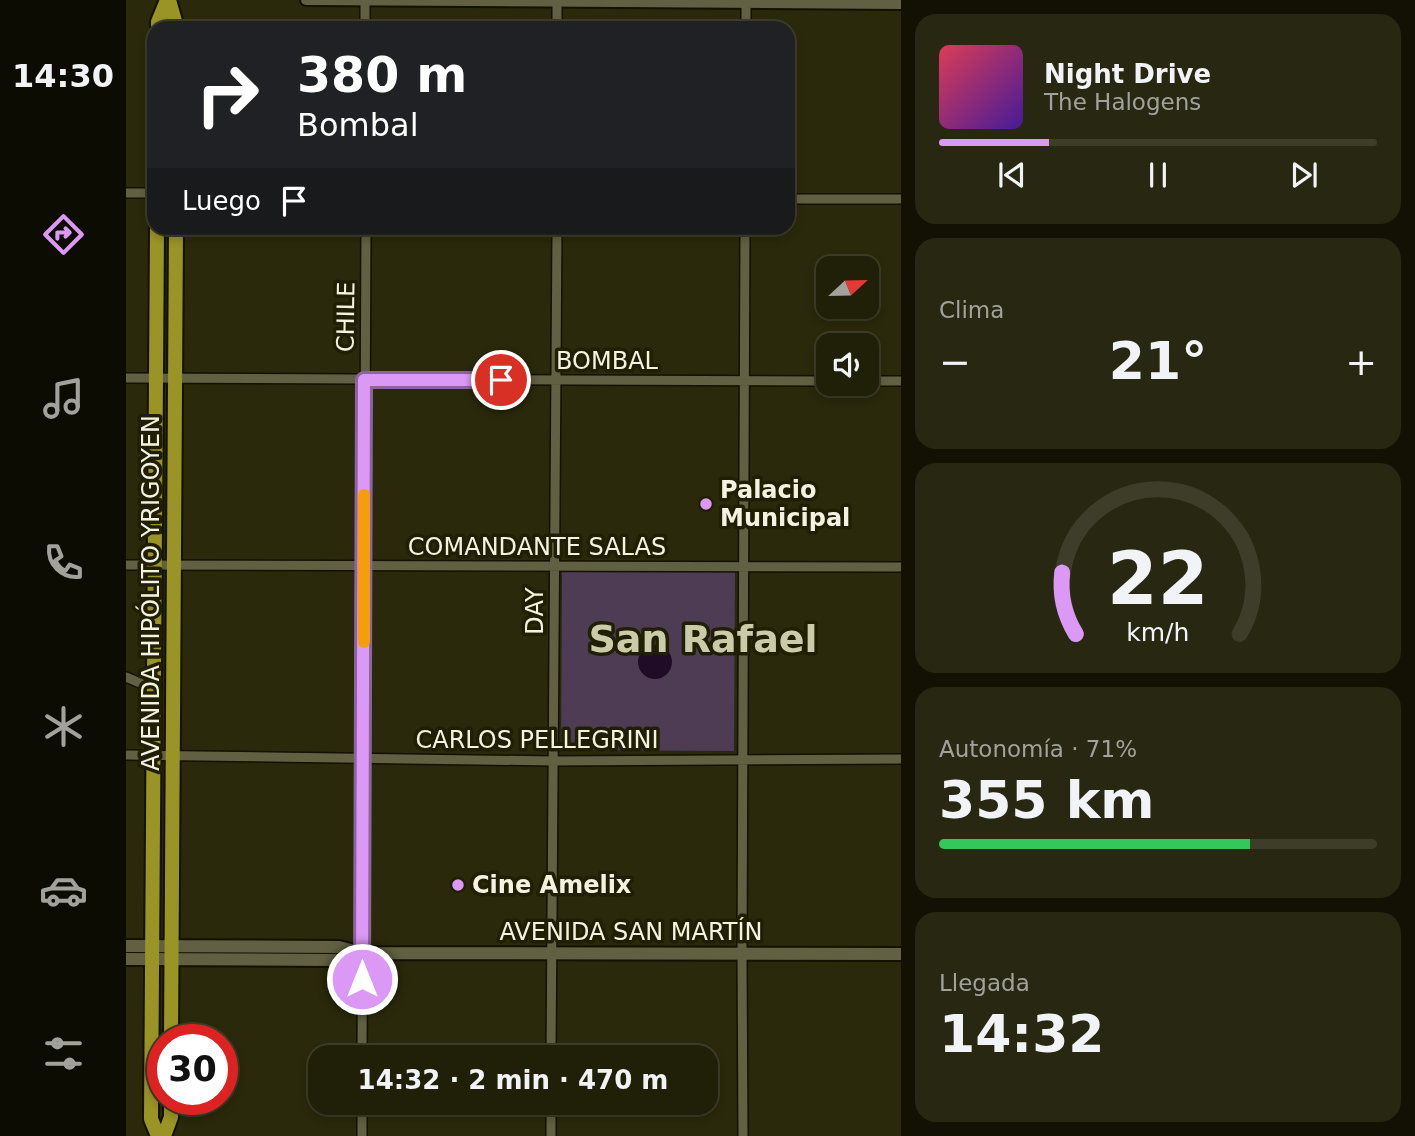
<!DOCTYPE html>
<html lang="es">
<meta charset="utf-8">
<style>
body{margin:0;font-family:"DejaVu Sans",sans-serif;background:#282712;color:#f1f3f6;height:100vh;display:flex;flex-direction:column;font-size:26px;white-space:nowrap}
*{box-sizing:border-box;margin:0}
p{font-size:23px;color:#a2a29c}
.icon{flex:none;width:38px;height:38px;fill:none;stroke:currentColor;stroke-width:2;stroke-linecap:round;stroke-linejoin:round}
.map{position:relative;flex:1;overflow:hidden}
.panel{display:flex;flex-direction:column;gap:14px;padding:14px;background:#121104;width:514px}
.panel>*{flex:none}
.hud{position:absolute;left:21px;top:21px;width:648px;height:214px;border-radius:21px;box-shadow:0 4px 10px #0003,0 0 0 2px #3d3d29;background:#202124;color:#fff;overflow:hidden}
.needle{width:46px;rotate:68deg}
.tools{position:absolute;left:690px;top:256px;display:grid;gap:14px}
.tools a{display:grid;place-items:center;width:63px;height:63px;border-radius:14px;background:#201f08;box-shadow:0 4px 10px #0003,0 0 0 2px #3d3d29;font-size:35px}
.speed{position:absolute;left:21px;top:1024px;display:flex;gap:14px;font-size:35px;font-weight:700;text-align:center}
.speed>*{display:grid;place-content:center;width:91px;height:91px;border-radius:50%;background:#201f08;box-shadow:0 4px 10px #0003,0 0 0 2px #3d3d29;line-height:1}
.speed .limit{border:10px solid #d22;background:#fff;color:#111}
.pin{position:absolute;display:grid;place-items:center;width:60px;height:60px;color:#fff;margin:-30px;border:4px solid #fff;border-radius:50%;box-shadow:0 2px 7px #0007}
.me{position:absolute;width:77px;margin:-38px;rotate:0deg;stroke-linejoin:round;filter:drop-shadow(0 0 5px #0008)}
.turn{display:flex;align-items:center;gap:24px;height:147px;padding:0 35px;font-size:32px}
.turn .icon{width:91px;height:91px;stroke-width:2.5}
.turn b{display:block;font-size:49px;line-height:60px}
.then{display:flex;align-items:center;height:66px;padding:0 35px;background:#0003;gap:14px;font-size:26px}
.big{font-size:52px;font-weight:700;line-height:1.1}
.panel .card{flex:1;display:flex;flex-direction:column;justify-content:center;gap:10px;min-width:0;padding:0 24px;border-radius:21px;background:#282712}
.panel .dial{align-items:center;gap:0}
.dial svg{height:182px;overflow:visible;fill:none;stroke:#3d3d29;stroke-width:7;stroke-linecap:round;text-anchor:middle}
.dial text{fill:#f1f3f6;stroke:none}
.song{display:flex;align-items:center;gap:21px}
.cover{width:84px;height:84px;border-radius:10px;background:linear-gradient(135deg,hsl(350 70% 55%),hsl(260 70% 35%))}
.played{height:7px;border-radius:4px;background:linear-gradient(90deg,#db99f5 25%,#3d3d29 25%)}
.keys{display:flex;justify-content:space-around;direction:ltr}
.heat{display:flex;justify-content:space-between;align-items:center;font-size:38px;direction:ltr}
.charge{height:10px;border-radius:5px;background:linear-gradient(90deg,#34c759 71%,#3d3d29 0)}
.trip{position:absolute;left:182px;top:1045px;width:410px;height:70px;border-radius:21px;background:#201f08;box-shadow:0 4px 10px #0003,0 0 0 2px #3d3d29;font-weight:700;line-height:70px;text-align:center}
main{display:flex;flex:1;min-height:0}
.tabs{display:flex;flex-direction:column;width:126px;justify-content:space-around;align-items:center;background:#0d0c03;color:#a2a29c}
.tabs .icon{width:49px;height:49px}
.tabs .current{color:#db99f5}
.tabs b{font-size:32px;color:#f1f3f6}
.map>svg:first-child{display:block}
.green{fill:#4d3c54}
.water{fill:#210c28}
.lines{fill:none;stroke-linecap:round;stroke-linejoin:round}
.minor-casing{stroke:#131100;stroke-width:12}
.tertiary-casing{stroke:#131100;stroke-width:14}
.secondary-casing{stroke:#131100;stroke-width:16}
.trunk-casing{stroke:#131100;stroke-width:18}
.minor{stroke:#616042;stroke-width:9}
.tertiary{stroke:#616042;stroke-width:10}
.secondary{stroke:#616042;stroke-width:12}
.trunk{stroke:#9a9326;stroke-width:14}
.route-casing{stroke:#8e639f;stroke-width:18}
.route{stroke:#db99f5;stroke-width:12}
.slow{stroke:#f59e0b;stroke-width:12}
.poi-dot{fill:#db99f5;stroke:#211f03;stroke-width:2.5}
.labels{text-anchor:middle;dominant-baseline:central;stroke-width:7;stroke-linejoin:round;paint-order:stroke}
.street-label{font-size:24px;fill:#f4f3e2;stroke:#211f03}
.poi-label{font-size:24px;font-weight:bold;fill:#f4f3e2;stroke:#211f03;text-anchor:start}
.town-label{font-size:38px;font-weight:bold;fill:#cccba9;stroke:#211f03}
</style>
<main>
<nav class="tabs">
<b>14:30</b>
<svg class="icon current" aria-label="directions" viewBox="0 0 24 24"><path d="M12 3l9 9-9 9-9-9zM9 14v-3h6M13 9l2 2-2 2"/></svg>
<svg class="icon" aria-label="music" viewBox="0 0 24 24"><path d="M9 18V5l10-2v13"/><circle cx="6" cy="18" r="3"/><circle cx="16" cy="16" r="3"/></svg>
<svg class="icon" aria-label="phone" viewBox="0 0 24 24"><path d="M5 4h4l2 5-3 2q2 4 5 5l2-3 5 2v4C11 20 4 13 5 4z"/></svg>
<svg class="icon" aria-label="climate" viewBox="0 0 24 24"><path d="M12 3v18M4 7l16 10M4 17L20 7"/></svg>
<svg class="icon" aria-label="car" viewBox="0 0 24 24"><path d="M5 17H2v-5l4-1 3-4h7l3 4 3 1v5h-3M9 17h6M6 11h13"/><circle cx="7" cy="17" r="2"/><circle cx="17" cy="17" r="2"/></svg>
<svg class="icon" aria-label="filters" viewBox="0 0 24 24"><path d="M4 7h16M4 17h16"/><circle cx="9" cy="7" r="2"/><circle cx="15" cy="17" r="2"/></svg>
</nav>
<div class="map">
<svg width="775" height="1136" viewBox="0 0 775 1136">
<rect width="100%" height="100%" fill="#2a290b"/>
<!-- green -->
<path class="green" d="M 436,570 L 609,571 L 608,751 L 435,750 Z"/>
<!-- water -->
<path class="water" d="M512 662a17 17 0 1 1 34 0a17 17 0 1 1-34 0Z"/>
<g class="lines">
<!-- minor casing -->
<g class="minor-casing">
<path id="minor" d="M 239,0 L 239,28
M 431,28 L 431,0
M 620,28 L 620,0
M 0,193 L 28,193
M 662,199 L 775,199
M 0,378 L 702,381
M 740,381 L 775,381
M 0,565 L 775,567
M 0,677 L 28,689
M 0,755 L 427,761 L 775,759
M 236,1057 L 240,228
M 425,1057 L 431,228
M 236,1136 L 236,1102
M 425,1136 L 425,1102
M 617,1136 L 616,954 L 619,228"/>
</g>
<!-- tertiary casing -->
<g class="tertiary-casing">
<path id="tertiary" d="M 180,0 L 775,4"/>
</g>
<!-- secondary casing -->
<g class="secondary-casing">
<path id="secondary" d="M 0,946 L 213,947 L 236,953
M 0,959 L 212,960 L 236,953 L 775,954"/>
</g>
<!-- trunk casing -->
<g class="trunk-casing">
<path id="trunk" d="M 43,0 L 51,28
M 32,28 L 32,22 L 41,0
M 31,228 L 25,1119 L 32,1136
M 45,1040 L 50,228
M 38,1136 L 45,1117 L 45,1099"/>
</g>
<!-- minor -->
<use href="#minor" class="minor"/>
<!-- tertiary -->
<use href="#tertiary" class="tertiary"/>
<!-- secondary -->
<use href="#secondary" class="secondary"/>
<!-- trunk -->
<use href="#trunk" class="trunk"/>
</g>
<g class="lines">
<!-- route casing -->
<g class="route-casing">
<path id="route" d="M 236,979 L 238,380 L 375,380"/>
</g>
<!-- route -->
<use href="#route" class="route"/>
<!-- slow -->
<path class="slow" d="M 238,642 L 238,495"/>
</g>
<!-- markers -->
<g class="poi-dot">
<circle cx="580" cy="504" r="7"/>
<circle cx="332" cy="885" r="7"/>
</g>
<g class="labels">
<!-- street labels -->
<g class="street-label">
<text transform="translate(220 317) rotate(-89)">CHILE</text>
<text x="481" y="361">BOMBAL</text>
<text x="411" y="547">COMANDANTE SALAS</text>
<text transform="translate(25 593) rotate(-90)">AVENIDA HIPÓLITO YRIGOYEN</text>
<text transform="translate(409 611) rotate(-90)">DAY</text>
<text x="411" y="740">CARLOS PELLEGRINI</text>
<text x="505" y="932">AVENIDA SAN MARTÍN</text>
</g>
<!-- poi labels -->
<g class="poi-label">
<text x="594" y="490">Palacio<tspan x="594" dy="28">Municipal</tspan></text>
<text x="346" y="885">Cine Amelix</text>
</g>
<!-- town labels -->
<g class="town-label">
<text x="577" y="639">San Rafael</text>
</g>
</g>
</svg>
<div class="tools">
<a><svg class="needle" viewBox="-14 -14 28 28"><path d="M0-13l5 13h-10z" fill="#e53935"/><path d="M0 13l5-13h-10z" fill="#a2a29c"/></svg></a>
<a><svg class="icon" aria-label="sound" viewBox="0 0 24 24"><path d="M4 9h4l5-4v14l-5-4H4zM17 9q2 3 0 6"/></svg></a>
</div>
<div class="speed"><div class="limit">30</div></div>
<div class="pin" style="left:375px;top:380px;background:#d93025"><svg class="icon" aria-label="arrive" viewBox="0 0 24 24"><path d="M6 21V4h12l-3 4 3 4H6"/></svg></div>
<svg class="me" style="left:236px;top:979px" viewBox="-20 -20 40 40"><circle r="17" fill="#db99f5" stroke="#fff" stroke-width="3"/><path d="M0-11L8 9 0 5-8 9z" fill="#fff"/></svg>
<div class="trip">14:32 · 2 min · 470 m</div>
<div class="hud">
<div class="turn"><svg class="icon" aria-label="right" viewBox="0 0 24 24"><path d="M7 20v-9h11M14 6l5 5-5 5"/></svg><div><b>380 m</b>Bombal</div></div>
<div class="then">Luego<svg class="icon" aria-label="arrive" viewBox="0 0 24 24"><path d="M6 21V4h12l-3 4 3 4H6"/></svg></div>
</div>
</div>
<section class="panel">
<div class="card">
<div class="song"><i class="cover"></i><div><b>Night Drive</b><p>The Halogens</p></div></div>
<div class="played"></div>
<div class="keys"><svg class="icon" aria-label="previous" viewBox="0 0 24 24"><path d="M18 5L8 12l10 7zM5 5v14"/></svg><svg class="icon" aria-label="pause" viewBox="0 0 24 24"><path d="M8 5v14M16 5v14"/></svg><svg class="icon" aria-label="next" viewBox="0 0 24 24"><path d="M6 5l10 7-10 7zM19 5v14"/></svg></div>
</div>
<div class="card"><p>Clima</p>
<div class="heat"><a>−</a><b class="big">21°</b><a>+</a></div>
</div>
<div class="card dial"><svg viewBox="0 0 100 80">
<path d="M14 69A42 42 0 1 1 86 69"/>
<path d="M14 69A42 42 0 0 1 8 42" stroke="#db99f5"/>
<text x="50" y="56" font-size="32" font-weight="700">22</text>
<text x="50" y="72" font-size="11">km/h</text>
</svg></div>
<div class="card"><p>Autonomía · 71%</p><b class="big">355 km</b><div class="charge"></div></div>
<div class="card"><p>Llegada</p><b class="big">14:32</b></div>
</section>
</main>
